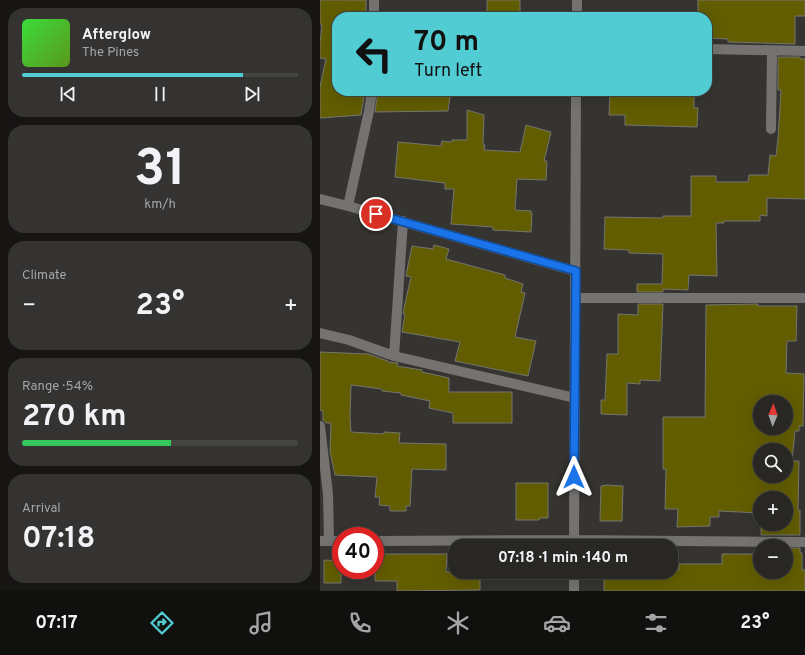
<!DOCTYPE html>
<meta charset="utf-8">
<style>
body{margin:0;font-family:Overpass,sans-serif;background:#343331;color:#f1f3f6;height:100vh;display:flex;flex-direction:column;font-size:15px;white-space:nowrap}
*{box-sizing:border-box;margin:0}
p{font-size:13px;color:#a5a5a6}
.icon{flex:none;width:22px;height:22px;fill:none;stroke:currentColor;stroke-width:2;stroke-linecap:round;stroke-linejoin:round}
.map{position:relative;flex:1;overflow:hidden}
.details{display:flex;flex-direction:column;gap:8px;padding:8px;background:#161514;width:320px}
.details>*{flex:none}
.hud{position:absolute;left:12px;top:12px;width:380px;height:84px;border-radius:16px;box-shadow:0 4px 16px #0002,0 0 0 1px #444441;background:#51ccd3;color:#111;overflow:hidden}
.needle{width:26px;rotate:2deg}
.buttons{position:absolute;left:433px;top:395px;display:grid;gap:8px}
.buttons a{display:grid;place-items:center;width:40px;height:40px;border-radius:50%;background:#282724;box-shadow:0 4px 16px #0002,0 0 0 1px #444441;font-size:20px}
.speed{position:absolute;left:12px;top:527px;display:flex;gap:8px;font-size:20px;font-weight:700;text-align:center}
.speed>*{display:grid;place-content:center;width:52px;height:52px;border-radius:50%;background:#282724;box-shadow:0 4px 16px #0002,0 0 0 1px #444441;line-height:1}
.speed .limit{border:6px solid #d22;background:#fff;color:#111}
.pin{position:absolute;display:grid;place-items:center;width:34px;height:34px;color:#fff;margin:-17px;border:2px solid #fff;border-radius:50%;box-shadow:0 1px 4px #0007}
.me{position:absolute;width:44px;margin:-22px;rotate:0deg;stroke-linejoin:round;filter:drop-shadow(0 0 3px #0008)}
.turn{display:flex;align-items:center;gap:14px;height:84px;padding:0 16px;font-size:18px}
.turn .icon{width:52px;height:52px;stroke-width:2.5}
.turn b{display:block;font-size:28px;line-height:34px}
.big{font-size:30px;font-weight:700;line-height:1.1}
.details .widget{flex:1;display:flex;flex-direction:column;justify-content:center;gap:6px;min-width:0;padding:0 14px;border-radius:16px;background:#343331}
.details .dial{align-items:center;gap:0}
.dial b{font-size:52px;line-height:1}
.song{display:flex;align-items:center;gap:12px}
.cover{width:48px;height:48px;border-radius:6px;background:linear-gradient(135deg,hsl(120 70% 55%),hsl(90 70% 35%))}
.played{height:4px;border-radius:2px;background:linear-gradient(90deg,#51ccd3 80%,#444441 80%)}
.keys{display:flex;justify-content:space-around;direction:ltr}
.heat{display:flex;justify-content:space-between;align-items:center;font-size:22px;direction:ltr}
.charge{height:6px;border-radius:3px;background:linear-gradient(90deg,#34c759 54%,#444441 0)}
.trip{position:absolute;left:128px;top:539px;width:230px;height:40px;border-radius:16px;background:#282724;box-shadow:0 4px 16px #0002,0 0 0 1px #444441;font-weight:700;line-height:40px;text-align:center}
.dock{display:flex;height:64px;justify-content:space-around;align-items:center;background:#10100e;color:#a5a5a6}
.dock .icon{width:28px;height:28px}
.dock .active{color:#51ccd3}
.dock b{font-size:18px;color:#f1f3f6}
main{display:flex;flex:1;min-height:0}
.map>svg:first-child{display:block}
.building{fill:#625d00;stroke:#757570;fill-rule:evenodd}
.lines{fill:none;stroke-linecap:round;stroke-linejoin:round}
.minor{stroke:#757371;stroke-width:10}
.route-casing{stroke:#114b97;stroke-width:10}
.route{stroke:#1a73e8;stroke-width:7}
</style>
<main>
<section class="details">
<div class="widget">
<div class="song"><i class="cover"></i><div><b>Afterglow</b><p>The Pines</p></div></div>
<div class="played"></div>
<div class="keys"><svg class="icon" aria-label="previous" viewBox="0 0 24 24"><path d="M18 5L8 12l10 7zM5 5v14"/></svg><svg class="icon" aria-label="pause" viewBox="0 0 24 24"><path d="M8 5v14M16 5v14"/></svg><svg class="icon" aria-label="next" viewBox="0 0 24 24"><path d="M6 5l10 7-10 7zM19 5v14"/></svg></div>
</div>
<div class="widget dial"><b>31</b><p>km/h</p></div>
<div class="widget"><p>Climate</p>
<div class="heat"><a>−</a><b class="big">23°</b><a>+</a></div>
</div>
<div class="widget"><p>Range · 54%</p><b class="big">270 km</b><div class="charge"></div></div>
<div class="widget"><p>Arrival</p><b class="big">07:18</b></div>
</section>
<div class="map">
<svg width="485" height="591" viewBox="0 0 485 591">
<rect width="100%" height="100%" fill="#363430"/>
<!-- building -->
<path class="building" d="M 0,0 L 46,0 L 46,17 L 17,17 L 17,91 L 45,91 L 41,115 L 0,118 L 0,87 L 6,59 L 0,58 L 0,43 L 2,24 L 0,24 Z
M 167,0 L 200,0 L 200,17 L 167,17 Z
M 378,0 L 485,0 L 485,16 L 475,16 L 475,44 L 408,42 L 408,39 L 387,38 L 387,17 L 378,17 Z
M 458,57 L 480,57 L 480,59 L 485,59 L 485,199 L 447,198 L 447,216 L 440,215 L 440,221 L 404,221 L 404,223 L 396,223 L 397,276 L 369,275 L 368,290 L 343,289 L 343,292 L 317,292 L 317,284 L 342,284 L 343,254 L 309,253 L 309,250 L 284,249 L 285,217 L 343,218 L 343,216 L 371,216 L 371,176 L 396,176 L 396,182 L 428,182 L 429,175 L 448,175 L 450,155 L 456,156 L 458,139 L 461,90 L 458,90 Z
M 58,91 L 131,91 L 128,111 L 55,112 Z
M 305,91 L 374,91 L 374,108 L 378,108 L 377,127 L 305,125 L 305,115 L 289,115 L 290,94 L 305,94 Z
M 147,110 L 164,115 L 163,145 L 165,145 L 164,150 L 200,152 L 206,125 L 231,132 L 224,161 L 227,161 L 226,180 L 197,179 L 195,210 L 211,211 L 211,213 L 212,213 L 211,232 L 173,230 L 173,227 L 131,224 L 134,189 L 125,189 L 125,183 L 75,177 L 78,142 L 121,146 L 122,141 L 132,142 L 132,140 L 147,140 Z
M 114,245 L 129,249 L 126,259 L 185,275 L 185,278 L 203,284 L 201,292 L 205,293 L 195,337 L 216,341 L 208,376 L 135,361 L 140,342 L 82,332 L 85,314 L 83,314 L 84,308 L 91,277 L 86,276 L 86,275 L 92,246 L 113,249 Z
M 318,304 L 343,304 L 340,381 L 320,380 L 320,384 L 307,383 L 307,415 L 281,414 L 281,400 L 285,400 L 287,354 L 298,354 L 298,314 L 318,315 Z
M 438,304 L 438,306 L 477,306 L 476,341 L 467,341 L 466,373 L 484,374 L 483,426 L 479,426 L 479,431 L 475,431 L 472,461 L 479,461 L 478,511 L 480,510 L 480,535 L 441,535 L 441,524 L 466,524 L 466,498 L 440,498 L 440,513 L 399,511 L 399,517 L 390,517 L 390,526 L 357,527 L 358,509 L 345,509 L 346,469 L 343,469 L 343,417 L 385,417 L 386,305 ZM 440,402 L 466,402 L 466,428 L 440,428 ZM 440,450 L 466,450 L 466,476 L 440,476 Z
M 0,352 L 48,354 L 68,361 L 68,362 L 78,363 L 77,366 L 102,370 L 102,372 L 129,378 L 129,392 L 192,392 L 192,423 L 133,423 L 133,413 L 109,408 L 110,401 L 81,395 L 81,393 L 62,391 L 62,389 L 31,385 L 30,417 L 31,432 L 64,434 L 64,432 L 80,433 L 79,443 L 126,444 L 126,470 L 92,469 L 90,506 L 86,506 L 86,511 L 70,511 L 70,506 L 59,505 L 60,497 L 55,497 L 57,477 L 15,475 L 10,452 L 11,423 L 6,423 L 3,420 L 3,411 L 0,410 Z
M 196,483 L 228,483 L 228,518 L 220,518 L 219,520 L 196,520 Z
M 287,485 L 303,486 L 302,521 L 280,521 L 281,486 Z
M 466,548 L 480,548 L 480,553 L 482,553 L 482,570 L 485,570 L 485,591 L 284,591 L 284,572 L 351,572 L 351,570 L 359,570 L 359,564 L 402,564 L 402,554 L 440,554 L 440,572 L 466,572 Z
M 61,554 L 127,554 L 126,572 L 160,572 L 160,590 L 77,591 L 77,581 L 55,581 L 55,561 L 58,561 L 59,558 L 61,559 Z
M 4,560 L 21,561 L 21,583 L 4,583 Z"/>
<g class="lines">
<!-- minor -->
<path class="minor" d="M 54,0 L 54,17
M 257,17 L 257,0
M 387,49 L 485,51
M 451,129 L 452,51
M 0,199 L 28,206 L 255,271
M 28,206 L 49,111 L 52,91
M 255,298 L 485,298
M 0,333 L 29,340 L 74,356 L 255,398
M 74,356 L 83,221
M 0,426 L 8,494 L 9,541
M 0,541 L 21,541
M 55,541 L 254,540 L 485,542
M 254,546 L 256,91
M 254,572 L 254,591"/>
</g>
<g class="lines">
<!-- route casing -->
<g class="route-casing">
<path id="route" d="M 56,214 L 256,271 L 254,477"/>
</g>
<!-- route -->
<use href="#route" class="route"/>
</g>
</svg>
<div class="buttons">
<a><svg class="needle" viewBox="-14 -14 28 28"><path d="M0-13l5 13h-10z" fill="#e53935"/><path d="M0 13l5-13h-10z" fill="#a5a5a6"/></svg></a>
<a><svg class="icon" aria-label="search" viewBox="0 0 24 24"><circle cx="10" cy="10" r="6"/><path d="M15 15l6 6"/></svg></a>
<a>+</a>
<a>−</a>
</div>
<div class="speed"><div class="limit">40</div></div>
<div class="pin" style="left:56px;top:214px;background:#d93025"><svg class="icon" aria-label="arrive" viewBox="0 0 24 24"><path d="M6 21V4h12l-3 4 3 4H6"/></svg></div>
<svg class="me" style="left:254px;top:477px" viewBox="-20 -20 40 40"><path d="M0-17L14 15 0 8-14 15z" fill="#1a73e8" stroke="#fff" stroke-width="4"/></svg>
<div class="trip">07:18 · 1 min · 140 m</div>
<div class="hud">
<div class="turn"><svg class="icon" aria-label="left" viewBox="0 0 24 24"><path d="M17 20v-9H6M10 6l-5 5 5 5"/></svg><div><b>70 m</b>Turn left</div></div>
</div>
</div>
</main>
<nav class="dock">
<b>07:17</b>
<svg class="icon active" aria-label="directions" viewBox="0 0 24 24"><path d="M12 3l9 9-9 9-9-9zM9 14v-3h6M13 9l2 2-2 2"/></svg>
<svg class="icon" aria-label="music" viewBox="0 0 24 24"><path d="M9 18V5l10-2v13"/><circle cx="6" cy="18" r="3"/><circle cx="16" cy="16" r="3"/></svg>
<svg class="icon" aria-label="phone" viewBox="0 0 24 24"><path d="M5 4h4l2 5-3 2q2 4 5 5l2-3 5 2v4C11 20 4 13 5 4z"/></svg>
<svg class="icon" aria-label="climate" viewBox="0 0 24 24"><path d="M12 3v18M4 7l16 10M4 17L20 7"/></svg>
<svg class="icon" aria-label="car" viewBox="0 0 24 24"><path d="M5 17H2v-5l4-1 3-4h7l3 4 3 1v5h-3M9 17h6M6 11h13"/><circle cx="7" cy="17" r="2"/><circle cx="17" cy="17" r="2"/></svg>
<svg class="icon" aria-label="filters" viewBox="0 0 24 24"><path d="M4 7h16M4 17h16"/><circle cx="9" cy="7" r="2"/><circle cx="15" cy="17" r="2"/></svg>
<b>23°</b>
</nav>
